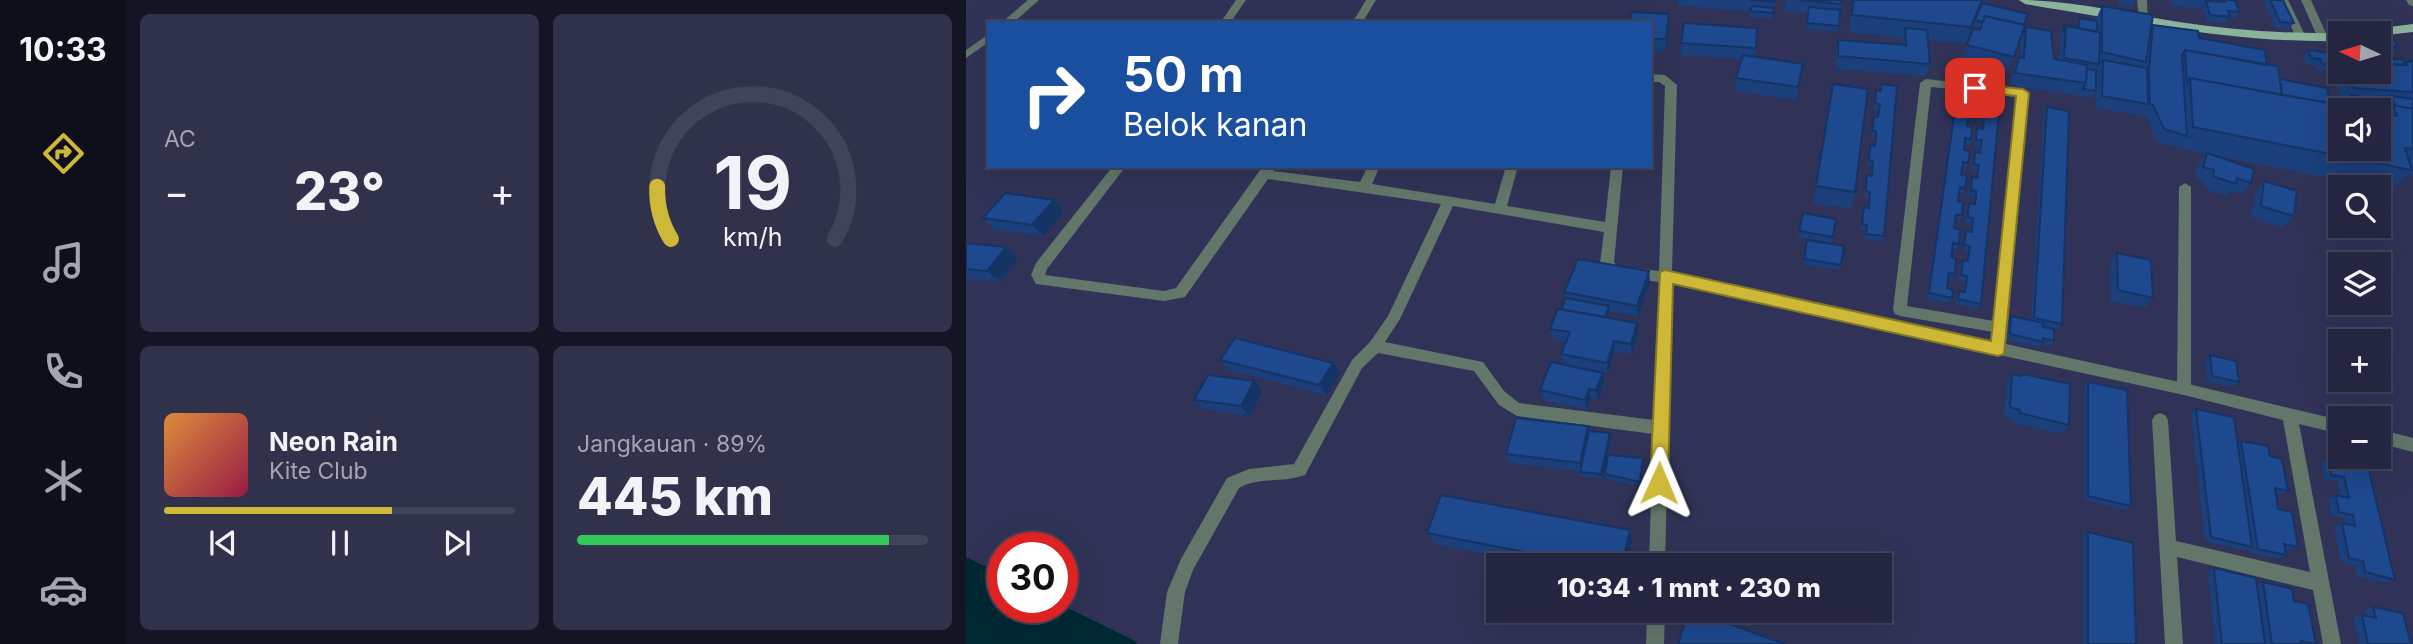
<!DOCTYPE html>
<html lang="id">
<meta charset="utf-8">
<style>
body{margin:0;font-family:Inter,sans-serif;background:#30324c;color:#f1f3f6;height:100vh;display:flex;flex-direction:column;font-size:26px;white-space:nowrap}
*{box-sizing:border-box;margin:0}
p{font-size:23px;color:#a3a5b1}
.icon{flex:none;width:38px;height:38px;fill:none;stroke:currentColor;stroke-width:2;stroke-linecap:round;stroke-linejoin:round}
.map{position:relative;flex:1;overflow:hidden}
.sheet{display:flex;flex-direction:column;gap:14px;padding:14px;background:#141524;width:840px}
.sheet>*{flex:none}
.banner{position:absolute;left:21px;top:21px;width:665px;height:147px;border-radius:0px;box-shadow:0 7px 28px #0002,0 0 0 2px #41435a;background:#1a4fa0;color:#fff;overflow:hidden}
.needle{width:46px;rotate:274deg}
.fabs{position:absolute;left:1362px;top:21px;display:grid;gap:14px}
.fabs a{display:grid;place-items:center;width:63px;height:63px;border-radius:0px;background:#242641;box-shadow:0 7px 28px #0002,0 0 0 2px #41435a;font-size:35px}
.speed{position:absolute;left:21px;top:532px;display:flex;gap:14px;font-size:35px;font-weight:700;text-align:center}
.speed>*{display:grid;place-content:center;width:91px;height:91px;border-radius:50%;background:#242641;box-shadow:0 7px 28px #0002,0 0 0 2px #41435a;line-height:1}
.speed .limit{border:10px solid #d22;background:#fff;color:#111}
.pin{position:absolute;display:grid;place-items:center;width:60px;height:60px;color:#fff;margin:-30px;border-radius:14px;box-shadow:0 4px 10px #0006}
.me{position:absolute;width:77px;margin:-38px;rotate:1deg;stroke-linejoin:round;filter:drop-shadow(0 0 5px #0008)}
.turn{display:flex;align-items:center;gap:24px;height:147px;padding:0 21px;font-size:32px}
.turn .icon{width:91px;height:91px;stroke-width:2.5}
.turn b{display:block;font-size:49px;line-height:60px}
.big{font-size:52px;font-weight:800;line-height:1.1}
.sheet .tile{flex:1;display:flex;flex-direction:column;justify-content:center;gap:10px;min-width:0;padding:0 24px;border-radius:10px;background:#30324c}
.sheet .dial{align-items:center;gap:0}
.dial svg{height:182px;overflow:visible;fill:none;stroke:#41435a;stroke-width:7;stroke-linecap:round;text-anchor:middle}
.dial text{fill:#f1f3f6;stroke:none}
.song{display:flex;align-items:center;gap:21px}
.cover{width:84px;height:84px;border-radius:10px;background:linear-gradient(135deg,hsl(30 70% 55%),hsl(340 70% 35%))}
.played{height:7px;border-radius:4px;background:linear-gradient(90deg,#ceb837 65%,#41435a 65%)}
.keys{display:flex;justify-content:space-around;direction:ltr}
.heat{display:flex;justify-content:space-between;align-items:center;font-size:38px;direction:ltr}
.charge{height:10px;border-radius:5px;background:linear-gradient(90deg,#34c759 89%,#41435a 0)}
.sheet .tiles{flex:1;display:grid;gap:14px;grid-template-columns:repeat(2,1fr)}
.trip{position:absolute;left:520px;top:553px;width:406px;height:70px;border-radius:0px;background:#242641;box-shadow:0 7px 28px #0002,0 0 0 2px #41435a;font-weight:800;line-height:70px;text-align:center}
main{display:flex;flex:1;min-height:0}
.tab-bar{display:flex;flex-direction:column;width:126px;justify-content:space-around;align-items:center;background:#0e0f1a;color:#a3a5b1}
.tab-bar .icon{width:49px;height:49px}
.tab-bar .current{color:#ceb837}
.tab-bar b{font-size:32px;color:#f1f3f6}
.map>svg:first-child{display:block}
.water{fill:#002934}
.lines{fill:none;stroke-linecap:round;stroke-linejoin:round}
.lane{fill:#62766a;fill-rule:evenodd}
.street{fill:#62766a;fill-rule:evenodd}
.primary{fill:#8bb39c;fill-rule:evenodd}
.wall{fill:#1a3f7b;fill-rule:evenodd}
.shaded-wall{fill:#153364}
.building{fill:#1e498f;stroke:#153364;stroke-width:2}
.route{fill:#ceb837;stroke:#867824;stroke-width:2}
</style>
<main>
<nav class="tab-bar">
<b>10:33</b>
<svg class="icon current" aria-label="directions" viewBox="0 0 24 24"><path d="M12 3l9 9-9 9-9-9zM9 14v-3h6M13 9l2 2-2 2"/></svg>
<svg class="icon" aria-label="music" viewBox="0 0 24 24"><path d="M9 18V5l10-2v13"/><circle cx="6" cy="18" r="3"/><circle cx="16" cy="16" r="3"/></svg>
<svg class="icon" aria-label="phone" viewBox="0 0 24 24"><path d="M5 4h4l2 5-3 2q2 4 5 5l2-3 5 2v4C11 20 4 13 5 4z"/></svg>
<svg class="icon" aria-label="climate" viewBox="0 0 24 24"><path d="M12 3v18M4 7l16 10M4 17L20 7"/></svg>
<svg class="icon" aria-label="car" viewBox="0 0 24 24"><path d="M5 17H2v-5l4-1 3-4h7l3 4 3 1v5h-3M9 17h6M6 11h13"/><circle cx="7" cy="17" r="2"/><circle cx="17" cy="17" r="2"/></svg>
</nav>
<section class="sheet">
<div class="tiles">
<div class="tile"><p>AC</p>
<div class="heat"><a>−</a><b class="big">23°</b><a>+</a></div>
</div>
<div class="tile dial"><svg viewBox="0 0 100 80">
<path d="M14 69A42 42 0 1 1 86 69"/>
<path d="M14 69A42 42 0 0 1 8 46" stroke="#ceb837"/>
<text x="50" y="56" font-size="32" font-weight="700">19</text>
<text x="50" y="72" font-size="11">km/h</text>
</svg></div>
<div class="tile">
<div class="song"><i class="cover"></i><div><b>Neon Rain</b><p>Kite Club</p></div></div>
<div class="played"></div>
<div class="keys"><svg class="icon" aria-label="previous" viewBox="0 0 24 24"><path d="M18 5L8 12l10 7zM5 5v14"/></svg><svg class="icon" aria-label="pause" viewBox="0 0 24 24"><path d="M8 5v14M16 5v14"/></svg><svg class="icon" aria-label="next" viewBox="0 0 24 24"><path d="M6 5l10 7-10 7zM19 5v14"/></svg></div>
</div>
<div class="tile"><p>Jangkauan · 89%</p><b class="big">445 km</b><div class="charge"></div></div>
</div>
</section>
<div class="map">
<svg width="1447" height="644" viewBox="0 0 1447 644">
<rect width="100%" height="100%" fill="#303357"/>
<!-- water -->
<path class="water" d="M 0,557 L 37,575 L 37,607 L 96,607 L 96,605 L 171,642 L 170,644 L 0,644 Z"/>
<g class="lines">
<!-- lane -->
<path class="lane" d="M 62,0 L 73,0 L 47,23 L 35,23 Z
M 1171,0 L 1181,0 L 1182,22 L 1178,23 L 1173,20 Z
M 1312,0 L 1322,0 L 1340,37 L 1339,39 L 1331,39 Z
M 1335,0 L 1345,0 L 1362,38 L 1361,40 L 1353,40 L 1352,38 Z
M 1440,0 L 1447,0 L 1447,6 L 1443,5 Z
M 23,34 L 23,42 L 0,58 L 0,50 Z
M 1219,183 L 1225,187 L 1225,389 L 1223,394 L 1218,395 L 1213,394 L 1211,389 L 1213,187 Z"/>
<!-- street -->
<path class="street" d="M 270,0 L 280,0 L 264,23 L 254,23 Z
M 400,0 L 410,0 L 396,23 L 386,23 Z
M 684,74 L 699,75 L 711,85 L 706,273 L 1026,341 L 1027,332 L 934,316 L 929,314 L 927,310 L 954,83 L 960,79 L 1061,90 L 1063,93 L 1040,344 L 1218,383 L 1374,420 L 1374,434 L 1333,424 L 1375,644 L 1357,644 L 1347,590 L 1211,557 L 1217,644 L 1199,644 L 1186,420 L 1189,415 L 1194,413 L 1199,415 L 1202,420 L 1210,541 L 1344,572 L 1317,420 L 1218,395 L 706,284 L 699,565 L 683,565 L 687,434 L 551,416 L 533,405 L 508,371 L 412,353 L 396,368 L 339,475 C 317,483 292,477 273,488 L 227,570 L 219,592 L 212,644 L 194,644 L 201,592 L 215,559 L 261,478 L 283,469 L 328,464 L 386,360 L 404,342 L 422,316 L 475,204 L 302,179 L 219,297 L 198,301 L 70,284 L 65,275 L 70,263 L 147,166 L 160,166 L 81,269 L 79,275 L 198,291 L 210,288 L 297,166 L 310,166 L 307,171 L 394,182 L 402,166 L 414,166 L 406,184 L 529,204 L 540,166 L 552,166 L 541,206 L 639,222 L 645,166 L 657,166 L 648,262 L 651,266 L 693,271 L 699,86 L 693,82 L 684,82 ZM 965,87 L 1051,96 L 1028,321 L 941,306 ZM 487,206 L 638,232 L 634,263 L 642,275 L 693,282 L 688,420 L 553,403 L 538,391 L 517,362 L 419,342 L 434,319 Z
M 1412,429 L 1447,438 L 1447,452 L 1412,443 Z
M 681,611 L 699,611 L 698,644 L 680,644 Z"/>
<!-- primary -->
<path class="primary" d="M 1053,0 C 1107,0 1160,14 1213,22 C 1266,30 1320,34 1374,33 L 1375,33 L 1374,41 C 1267,43 1164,21 1059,4 Z
M 1447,24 L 1447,32 L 1412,36 L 1412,33 L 1400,33 L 1407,29 Z"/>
</g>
<!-- wall -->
<path class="wall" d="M 712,0 L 810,0 L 806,19 L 784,17 L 784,12 L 712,5 Z
M 819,0 L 876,0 L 872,32 L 840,29 L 842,13 L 818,11 Z
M 886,0 L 1016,0 L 1013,10 L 1048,57 L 1043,69 L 997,57 L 1001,45 L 1015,28 L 1007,25 L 999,44 L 962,40 L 964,64 L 960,76 L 870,69 L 870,52 L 872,40 L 936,45 L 936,38 L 883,32 Z
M 1152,0 L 1170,0 L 1166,7 L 1152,4 Z
M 1204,0 L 1239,0 L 1234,9 L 1206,6 Z
M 1257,0 L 1269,0 L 1273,12 L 1270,19 L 1263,18 L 1260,23 L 1241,21 L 1236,7 L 1240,1 L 1256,2 Z
M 1297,0 L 1317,0 L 1328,23 L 1323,29 L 1310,28 Z
M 1136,6 L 1185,28 L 1187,25 L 1233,38 L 1301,65 L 1314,79 L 1364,103 L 1381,107 L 1380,101 L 1376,100 L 1363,71 L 1351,70 L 1349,65 L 1340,64 L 1337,57 L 1342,50 L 1356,52 L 1360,48 L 1374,58 L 1374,72 L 1412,72 L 1412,47 L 1418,40 L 1432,47 L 1427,53 L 1425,53 L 1428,59 L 1447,60 L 1447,176 L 1442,174 L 1425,191 L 1412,188 L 1412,187 L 1408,187 L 1246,155 L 1285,183 L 1276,194 L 1265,191 L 1261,196 L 1238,188 L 1239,182 L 1229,178 L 1232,165 L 1240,154 L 1213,148 L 1190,141 L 1180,117 L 1177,116 L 1177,113 L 1175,116 L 1130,108 L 1131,71 L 1130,70 L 1130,91 L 1127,98 L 1044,85 L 1048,69 L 1053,57 L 1054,57 L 1055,39 L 1060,27 L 1088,59 L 1093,60 L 1095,31 L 1098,25 L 1110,27 L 1113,18 L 1129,21 ZM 1407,103 L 1415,103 L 1410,108 L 1412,110 L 1412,149 Z
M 684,23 L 703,26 L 700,52 L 684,51 Z
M 791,28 L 789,57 L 835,76 L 830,100 L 769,91 L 770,78 L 776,59 L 715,55 L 715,43 Z
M 867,84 L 889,192 L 885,209 L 847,203 Z
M 915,84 L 918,236 L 916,242 L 898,239 L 899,231 L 894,230 L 898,207 L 902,208 L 903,198 L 898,197 L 901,175 L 905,176 L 906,167 L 901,166 L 903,151 L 904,145 L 908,146 L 908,144 L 909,138 L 905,137 L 906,123 L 908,117 L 911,117 L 912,110 L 907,109 L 909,96 L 910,90 L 914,91 Z
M 1016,89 L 1035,92 L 1015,304 L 1012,309 L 990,304 L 990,297 L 993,291 L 997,292 L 998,282 L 992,281 L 994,266 L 997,260 L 1001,261 L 1002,252 L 996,251 L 998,237 L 1000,231 L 1004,232 L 1005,224 L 999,223 L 1001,209 L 1003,203 L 1007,204 L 1008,197 L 1002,196 L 1004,183 L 1006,177 L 1010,177 L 1011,171 L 1005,170 L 1007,158 L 1009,152 L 1013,152 L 1013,147 L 1008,146 L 1009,134 L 1011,128 L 1015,129 L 1016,124 L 1011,123 L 1012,112 L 1014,105 L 1018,106 L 1018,101 L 1013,101 Z
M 991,95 L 1004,103 L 1008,115 L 1006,122 L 1002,121 L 1001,126 L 1005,139 L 1003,145 L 999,144 L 998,150 L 1002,163 L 1000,169 L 996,168 L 995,175 L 999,189 L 996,195 L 993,194 L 992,201 L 996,215 L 993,221 L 989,221 L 988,228 L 993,244 L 990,250 L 986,249 L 985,257 L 989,274 L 986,280 L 982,279 L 981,288 L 986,298 L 984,303 L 961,299 L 989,102 Z
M 1081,107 L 1096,324 L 1092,330 L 1088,329 L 1088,341 L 1084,346 L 1075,344 L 1073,347 L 1041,340 L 1042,322 L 1045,316 L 1065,321 L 1078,113 Z
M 1298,181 L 1328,216 L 1317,228 L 1285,217 L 1289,193 Z
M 99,211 L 78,236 L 29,230 L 17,218 Z
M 837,213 L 870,219 L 865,243 L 832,237 Z
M 841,240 L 875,265 L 874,270 L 837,265 Z
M 0,243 L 52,259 L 34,282 L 0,279 Z
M 1151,253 L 1187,298 L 1179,308 L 1144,301 L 1144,264 Z
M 684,282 L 672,317 L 644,311 L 641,318 L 671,323 L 672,334 L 666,354 L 649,351 L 642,373 L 598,364 L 595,354 L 600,342 L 587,339 L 584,329 L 595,309 L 600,298 L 598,292 Z
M 1244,355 L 1273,382 L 1267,387 L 1241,381 L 1239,360 Z
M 254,360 L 367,363 L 374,373 L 361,395 L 263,370 Z
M 637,373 L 638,383 L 632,400 L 625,399 L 621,410 L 577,400 L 574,390 Z
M 1046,374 L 1055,376 L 1057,374 L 1103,425 L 1095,434 L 1047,423 L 1048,420 L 1038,417 L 1040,384 Z
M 288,381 L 296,391 L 284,416 L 238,409 L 228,400 Z
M 1122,382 L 1165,506 L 1160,510 L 1118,500 L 1118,387 Z
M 1230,409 L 1272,444 L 1275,441 L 1304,456 L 1322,491 L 1315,495 L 1310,494 L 1312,509 L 1332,547 L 1325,551 L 1319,549 L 1320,555 L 1313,559 L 1285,553 L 1284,548 L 1279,551 L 1239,541 L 1225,414 Z
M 622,426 L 623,431 L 645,438 L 636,479 L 615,476 L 614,472 L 544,463 L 540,454 Z
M 677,458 L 675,486 L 640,479 L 639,474 Z
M 1362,459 L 1402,467 L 1429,580 L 1421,583 L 1391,576 L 1389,565 L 1375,562 L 1368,527 L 1376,523 L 1380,524 L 1379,519 L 1366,516 L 1362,499 L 1370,495 L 1374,496 L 1371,482 L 1358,479 L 1355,463 Z
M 1122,532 L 1170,644 L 1117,644 L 1117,536 Z
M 461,533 L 666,542 L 661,565 L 575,565 L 469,544 Z
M 1248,568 L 1291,585 L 1297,582 L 1328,601 L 1350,644 L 1249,644 L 1242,572 Z
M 1407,607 L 1445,644 L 1393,644 L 1387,618 L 1396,615 L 1400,616 L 1399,610 Z"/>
<!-- shaded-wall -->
<path class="shaded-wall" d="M 703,14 L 703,26 L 700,52 L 700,39 Z
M 88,200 L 99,211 L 78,236 L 66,225 Z
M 40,247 L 52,259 L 34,282 L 21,271 Z
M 683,271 L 684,282 L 672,317 L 671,306 Z
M 643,306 L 644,311 L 638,327 L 637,322 Z
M 671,323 L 672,334 L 666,354 L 665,344 Z
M 648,341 L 649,351 L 642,373 L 641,363 Z
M 367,363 L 374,373 L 361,395 L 353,385 Z
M 637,373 L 638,383 L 632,400 L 630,390 Z
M 288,381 L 296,391 L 284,416 L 275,406 Z
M 623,389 L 625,399 L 621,410 L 619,400 Z
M 622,426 L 624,436 L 616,472 L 614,463 Z
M 644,433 L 645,438 L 636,479 L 635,474 Z
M 664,530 L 666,542 L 661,565 L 656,565 Z"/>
<!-- building -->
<path class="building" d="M 784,0 L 809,0 L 809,2 Z
M 834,0 L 876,0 L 875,4 Z
M 887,0 L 1016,0 L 1005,27 L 886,15 Z
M 1258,0 L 1269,0 L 1273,12 L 1262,11 L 1264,17 L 1244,15 L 1240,1 L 1259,2 Z
M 1304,0 L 1317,0 L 1328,23 L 1314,22 Z
M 1016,3 L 1062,14 L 1058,25 L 1019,16 L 1017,22 L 1009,20 Z
M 786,6 L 808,8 L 807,13 L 784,11 Z
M 1136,6 L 1187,15 L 1180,62 L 1136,52 Z
M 843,7 L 874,10 L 873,26 L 841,23 Z
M 665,12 L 703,14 L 700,39 L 684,39 L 684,23 L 664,23 Z
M 1019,16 L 1059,25 L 1048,57 L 1001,45 L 1007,29 L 1014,30 Z
M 1113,18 L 1131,21 L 1131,32 L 1100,26 L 1097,32 L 1098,25 L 1113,27 Z
M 718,23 L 791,28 L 790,48 L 715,43 Z
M 1187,25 L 1232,31 L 1233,38 L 1299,50 L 1301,65 L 1219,50 L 1216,55 L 1221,136 L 1198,129 L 1187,105 L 1184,104 L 1183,69 Z
M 1100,26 L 1134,32 L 1133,64 L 1098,58 Z
M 1060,27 L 1085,31 L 1088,59 L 1121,65 L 1120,83 L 1049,73 L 1053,57 L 1058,58 Z
M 939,28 L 961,30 L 964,64 L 872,56 L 872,40 L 940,45 Z
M 1418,40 L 1428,40 L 1432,47 L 1423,46 Z
M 1413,46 L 1421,47 L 1428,59 L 1447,60 L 1447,62 L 1439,62 L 1436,65 L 1422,64 Z
M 1360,48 L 1369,48 L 1374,58 L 1372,60 L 1364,59 L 1365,62 L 1370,63 L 1368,65 L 1356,64 L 1354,59 L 1345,58 L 1342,50 L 1362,53 Z
M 1219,50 L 1312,66 L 1316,95 L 1224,78 L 1221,82 Z
M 777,55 L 837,64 L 832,87 L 770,78 Z
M 1137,60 L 1181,68 L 1182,104 L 1136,96 Z
M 1439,62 L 1447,62 L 1447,92 L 1387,88 L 1379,72 L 1412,72 L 1412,63 L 1441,65 Z
M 1121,69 L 1130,70 L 1130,91 L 1117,89 L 1120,83 Z
M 1224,78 L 1401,110 L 1374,110 L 1374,149 L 1412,149 L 1412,112 L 1431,116 L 1427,105 L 1447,109 L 1447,149 L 1439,148 L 1446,170 L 1227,127 Z
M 1314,79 L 1361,88 L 1364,103 L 1316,95 Z
M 867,84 L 902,89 L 889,192 L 850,186 Z
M 915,84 L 931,86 L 918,236 L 900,234 L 901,225 L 896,224 L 898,207 L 903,208 L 904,192 L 900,191 L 900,183 L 901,175 L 906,176 L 907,161 L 903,160 L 904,145 L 909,146 L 910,138 L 910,131 L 906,131 L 908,117 L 912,117 L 914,104 L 909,103 L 910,90 L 915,91 Z
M 1016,89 L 1035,92 L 1015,304 L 992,299 L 993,291 L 999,292 L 1001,276 L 995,275 L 997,260 L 1002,261 L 1004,246 L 998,245 L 1000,231 L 1006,232 L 1007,218 L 1002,217 L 1003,203 L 1009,204 L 1010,198 L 1010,191 L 1005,190 L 1006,177 L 1011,178 L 1013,165 L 1008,164 L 1009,152 L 1014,153 L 1016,140 L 1010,140 L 1011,128 L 1017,129 L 1018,117 L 1013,116 L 1013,111 L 1014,105 L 1019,106 L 1021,95 L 1015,94 Z
M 991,95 L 1005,98 L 1004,103 L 1009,104 L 1008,115 L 1003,115 L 1002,120 L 1001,126 L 1006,127 L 1005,139 L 999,138 L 998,150 L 1004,151 L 1002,163 L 997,162 L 995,175 L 1001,176 L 999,189 L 994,187 L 992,201 L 997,202 L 996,215 L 990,215 L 988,228 L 994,230 L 993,244 L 987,243 L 985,257 L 990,259 L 989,274 L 983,273 L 981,288 L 987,290 L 986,298 L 963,293 Z
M 1385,95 L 1406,99 L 1409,110 L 1401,110 L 1388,108 Z
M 1425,96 L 1447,99 L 1447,109 L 1427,105 L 1421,112 L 1416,102 L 1428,103 Z
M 1081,107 L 1103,111 L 1096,324 L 1068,318 Z
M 1241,153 L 1288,169 L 1285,183 L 1271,178 L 1270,184 L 1247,176 L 1248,170 L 1237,167 Z
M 1298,181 L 1331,191 L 1328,216 L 1295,206 Z
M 39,193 L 88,200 L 66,225 L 17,218 Z
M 837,213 L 870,219 L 867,237 L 833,231 Z
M 841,240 L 878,246 L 875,265 L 838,259 Z
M 0,243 L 40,247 L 21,271 L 0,269 Z
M 1151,253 L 1185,260 L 1187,298 L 1152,290 Z
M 612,259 L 683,271 L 671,306 L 598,292 Z
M 600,298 L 643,306 L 639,317 L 595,309 Z
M 592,309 L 671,323 L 665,344 L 648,341 L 641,363 L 595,354 L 604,332 L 584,329 Z
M 1045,316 L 1077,323 L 1077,327 L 1088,329 L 1088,341 L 1077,338 L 1077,342 L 1044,334 Z
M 269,338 L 367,363 L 353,385 L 254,360 Z
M 1244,355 L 1270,361 L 1273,382 L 1246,376 Z
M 585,362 L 637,373 L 630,390 L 623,389 L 619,400 L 574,390 Z
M 1046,374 L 1056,376 L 1057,374 L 1104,384 L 1103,425 L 1054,413 L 1054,410 L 1044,407 Z
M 242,375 L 288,381 L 275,406 L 228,400 Z
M 1122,382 L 1161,390 L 1165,506 L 1122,496 Z
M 1230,409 L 1268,417 L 1286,547 L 1245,537 Z
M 550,418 L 622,426 L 614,463 L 540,454 Z
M 623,431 L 644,433 L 635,474 L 614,472 Z
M 1275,441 L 1302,446 L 1304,456 L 1316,459 L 1322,491 L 1309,488 L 1312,509 L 1326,512 L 1332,547 L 1318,544 L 1320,555 L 1292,549 Z
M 642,455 L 677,458 L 674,482 L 639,474 Z
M 1362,459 L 1402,467 L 1429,580 L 1399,572 L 1397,561 L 1383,558 L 1376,523 L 1389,526 L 1387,515 L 1373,512 L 1370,495 L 1383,498 L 1378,477 L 1365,475 Z
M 475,495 L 664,530 L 656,565 L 625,565 L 461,533 Z
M 1122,532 L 1167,543 L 1170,644 L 1122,644 Z
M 1248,568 L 1290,578 L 1299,644 L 1256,644 Z
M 1297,582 L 1326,589 L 1328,601 L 1342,604 L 1350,644 L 1335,641 L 1336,644 L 1306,644 Z
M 1407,607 L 1437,613 L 1445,644 L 1402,644 L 1396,615 L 1410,618 Z
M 723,611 L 727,611 L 819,644 L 712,644 Z"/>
<!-- route -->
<path class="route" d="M 1009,84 L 1057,89 L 1063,93 L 1038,354 L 1032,356 L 707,284 L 702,483 L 699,489 L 693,491 L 687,489 L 684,483 L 694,272 L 699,270 L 1025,341 L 1050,96 L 1004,91 L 1002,88 Z"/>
</svg>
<div class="fabs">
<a><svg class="needle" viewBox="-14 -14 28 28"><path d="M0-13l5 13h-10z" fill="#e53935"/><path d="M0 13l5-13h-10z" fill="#a3a5b1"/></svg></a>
<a><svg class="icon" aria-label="sound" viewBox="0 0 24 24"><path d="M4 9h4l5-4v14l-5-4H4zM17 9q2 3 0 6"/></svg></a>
<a><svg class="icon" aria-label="search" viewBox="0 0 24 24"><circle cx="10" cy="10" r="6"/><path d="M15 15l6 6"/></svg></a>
<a><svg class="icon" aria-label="layers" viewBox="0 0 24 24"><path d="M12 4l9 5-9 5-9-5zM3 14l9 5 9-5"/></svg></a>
<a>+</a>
<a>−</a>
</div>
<div class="speed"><div class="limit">30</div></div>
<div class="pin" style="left:1009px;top:88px;background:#d93025"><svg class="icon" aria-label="arrive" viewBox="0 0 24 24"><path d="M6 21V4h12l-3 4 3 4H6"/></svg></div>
<svg class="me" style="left:693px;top:483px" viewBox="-20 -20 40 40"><path d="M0-17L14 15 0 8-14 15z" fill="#ceb837" stroke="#fff" stroke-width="4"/></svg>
<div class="trip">10:34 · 1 mnt · 230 m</div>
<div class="banner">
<div class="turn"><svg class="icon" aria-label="right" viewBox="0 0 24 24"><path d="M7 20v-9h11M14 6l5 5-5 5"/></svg><div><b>50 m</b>Belok kanan</div></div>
</div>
</div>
</main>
